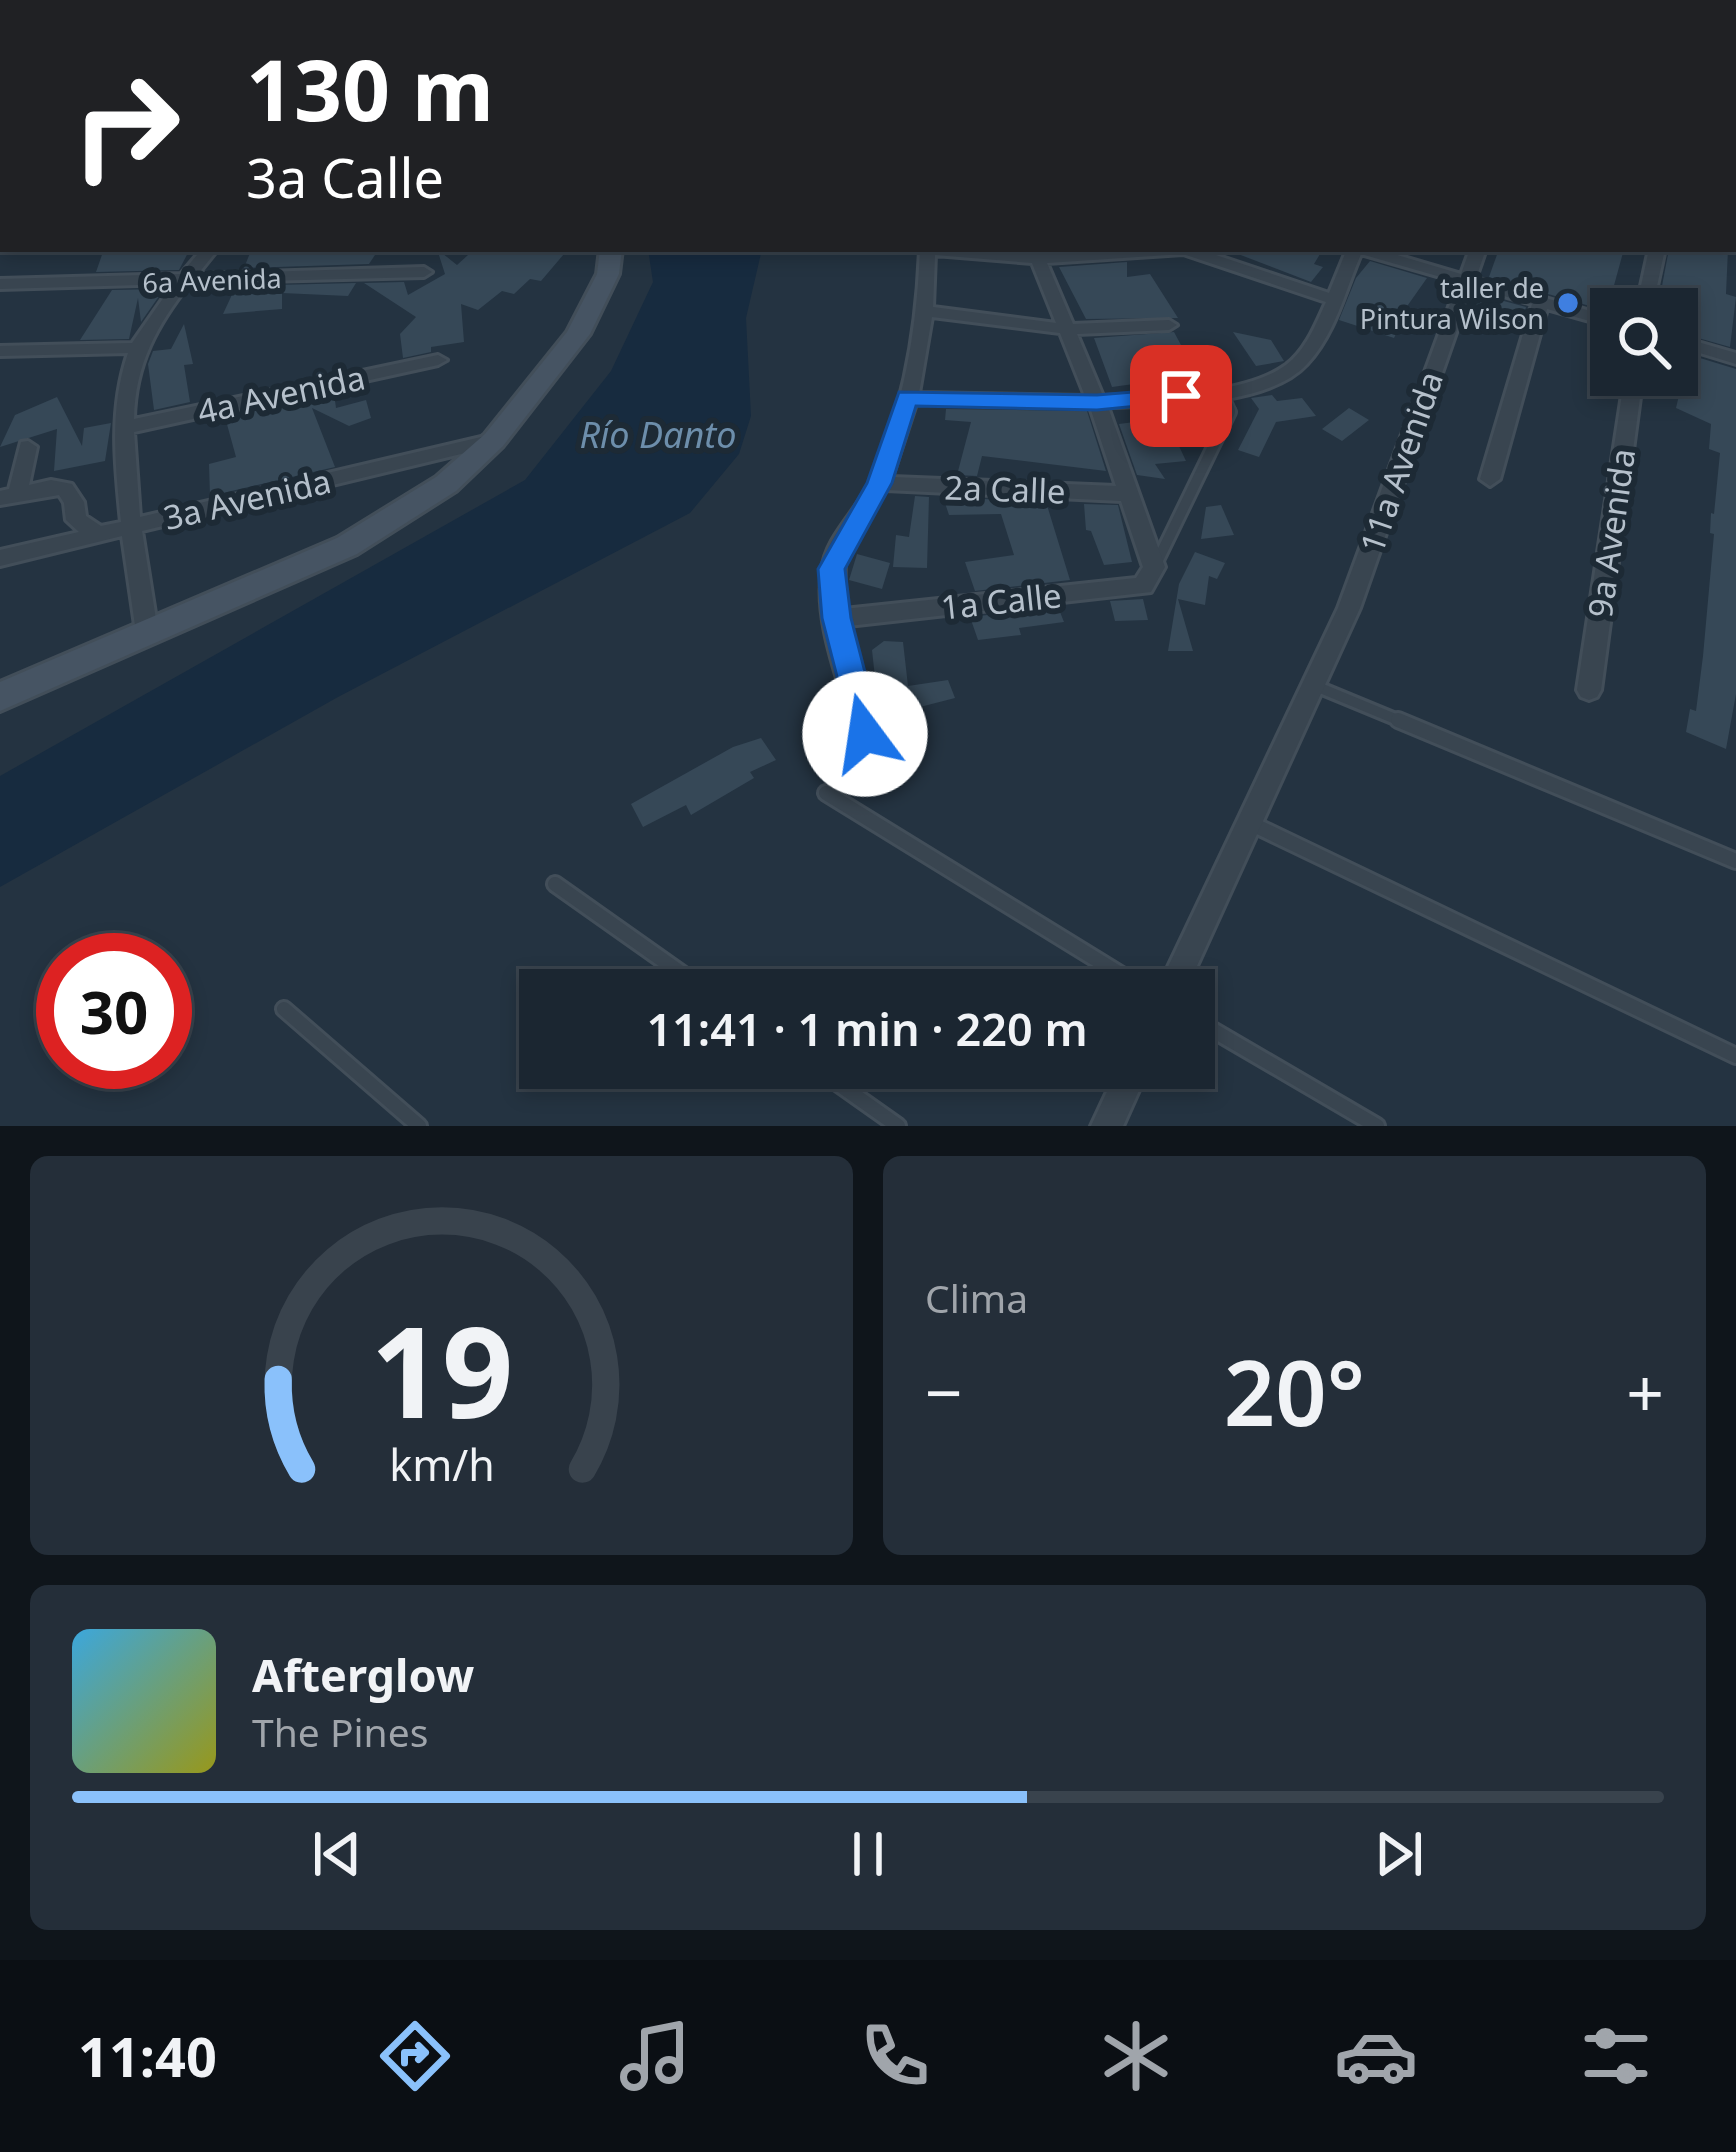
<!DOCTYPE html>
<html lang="es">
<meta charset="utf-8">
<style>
body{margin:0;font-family:"Noto Sans",sans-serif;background:#242e39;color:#f1f3f6;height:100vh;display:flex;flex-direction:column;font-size:45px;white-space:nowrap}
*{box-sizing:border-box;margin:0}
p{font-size:39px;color:#a0a5ab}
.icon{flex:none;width:66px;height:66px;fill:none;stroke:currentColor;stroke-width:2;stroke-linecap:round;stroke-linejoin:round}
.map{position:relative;height:1126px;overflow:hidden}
.side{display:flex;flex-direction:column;gap:30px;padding:30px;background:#0f151b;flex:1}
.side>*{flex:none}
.banner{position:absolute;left:0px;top:0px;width:1737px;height:252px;box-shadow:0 6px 18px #0003,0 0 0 3px #39434d;background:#202124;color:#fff;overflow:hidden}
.controls{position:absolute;left:1590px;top:288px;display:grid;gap:24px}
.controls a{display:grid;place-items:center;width:108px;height:108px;border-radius:0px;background:#1b2631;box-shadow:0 6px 18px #0003,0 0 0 3px #39434d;font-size:60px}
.speed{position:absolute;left:36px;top:933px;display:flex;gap:24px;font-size:60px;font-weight:700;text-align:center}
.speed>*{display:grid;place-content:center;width:156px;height:156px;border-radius:50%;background:#1b2631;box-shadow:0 6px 18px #0003,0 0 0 3px #39434d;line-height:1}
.speed .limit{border:18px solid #d22;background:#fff;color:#111}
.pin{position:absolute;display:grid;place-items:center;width:102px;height:102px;color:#fff;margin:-51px;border-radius:24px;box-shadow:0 6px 18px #0006}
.me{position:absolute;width:132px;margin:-66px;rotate:346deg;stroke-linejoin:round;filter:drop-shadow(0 0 9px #0008)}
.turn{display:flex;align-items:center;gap:42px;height:252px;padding:0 48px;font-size:54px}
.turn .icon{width:156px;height:156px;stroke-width:2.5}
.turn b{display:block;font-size:84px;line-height:102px}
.big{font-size:90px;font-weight:600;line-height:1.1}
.side .card{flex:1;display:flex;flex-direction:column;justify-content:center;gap:18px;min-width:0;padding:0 42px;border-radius:18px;background:#242e39}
.side .dial{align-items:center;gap:0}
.dial svg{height:312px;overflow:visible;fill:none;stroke:#39434d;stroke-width:7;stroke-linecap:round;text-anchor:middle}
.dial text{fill:#f1f3f6;stroke:none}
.song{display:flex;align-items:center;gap:36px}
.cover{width:144px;height:144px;border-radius:18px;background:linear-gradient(135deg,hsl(200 70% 55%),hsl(60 70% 35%))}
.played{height:12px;border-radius:6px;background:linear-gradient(90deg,#8ac1fb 60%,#39434d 60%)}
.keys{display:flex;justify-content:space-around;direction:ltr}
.heat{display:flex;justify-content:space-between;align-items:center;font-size:66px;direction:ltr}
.side .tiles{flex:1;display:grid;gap:30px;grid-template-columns:1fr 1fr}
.card:last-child{grid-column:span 2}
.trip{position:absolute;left:519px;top:969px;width:696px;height:120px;border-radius:0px;background:#1b2631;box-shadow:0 6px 18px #0003,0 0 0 3px #39434d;font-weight:600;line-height:120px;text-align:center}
.tab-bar{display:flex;height:192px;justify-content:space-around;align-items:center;background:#0b0f14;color:#a0a5ab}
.tab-bar .icon{width:84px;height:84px}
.tab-bar .active{color:#8ac1fb}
.tab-bar b{font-size:54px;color:#f1f3f6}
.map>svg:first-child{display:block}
.water{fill:#172b3f}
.building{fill:#364857}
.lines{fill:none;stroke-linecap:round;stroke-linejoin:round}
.lane-far3-casing{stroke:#424e59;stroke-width:9}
.lane-far2-casing{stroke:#424e59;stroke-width:12}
.lane-far1-casing{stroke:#424e59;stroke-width:16}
.lane-casing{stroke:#424e59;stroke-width:20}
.street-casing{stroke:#424e59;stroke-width:6}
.secondary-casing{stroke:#424e59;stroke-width:6}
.primary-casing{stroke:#424e59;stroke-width:6}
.lane-far3{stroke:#394550;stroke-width:6}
.lane-far2{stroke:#394550;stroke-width:8}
.lane-far1{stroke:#394550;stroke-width:10}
.lane{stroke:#394550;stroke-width:14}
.street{fill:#394550;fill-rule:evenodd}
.secondary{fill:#465463;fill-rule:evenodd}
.primary{fill:#576470;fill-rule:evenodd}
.route{fill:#1a73e8;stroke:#114b97;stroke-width:3}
.shop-dot{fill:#3f7fe0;stroke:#1d2a35;stroke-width:4.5}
.labels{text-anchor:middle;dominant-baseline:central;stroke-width:12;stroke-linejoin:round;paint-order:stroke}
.far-street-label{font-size:27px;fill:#b5c0cb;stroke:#1d2a35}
.far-poi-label{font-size:27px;fill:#b5c0cb;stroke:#1d2a35;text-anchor:end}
.street-label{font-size:33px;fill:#b5c0cb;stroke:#1d2a35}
.water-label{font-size:36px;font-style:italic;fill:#6d8eab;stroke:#1d2a35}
</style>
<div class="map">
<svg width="1736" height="1126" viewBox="0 0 1736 1126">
<rect width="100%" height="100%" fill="#243341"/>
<!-- water -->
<path class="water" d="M 648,249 L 762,249 L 746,318 L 751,416 L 739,454 L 690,513 L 338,697 L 0,887 L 0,776 L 525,480 L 611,371 L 653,282 Z"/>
<!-- building -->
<path class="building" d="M 104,249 L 190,249 L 179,270 L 96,272 Z
M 321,249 L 379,249 L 369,264 L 244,268 L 250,253 Z
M 437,249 L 457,265 L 468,255 L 564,254 L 541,281 L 530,279 L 514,294 L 502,291 L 478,310 L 461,304 L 464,342 L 431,347 L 431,352 L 403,358 L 400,334 L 416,317 L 364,283 L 404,282 L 408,295 L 445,274 Z
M 1225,249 L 1323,249 L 1314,264 L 1323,267 L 1311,282 Z
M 1499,249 L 1624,249 L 1607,311 L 1489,277 Z
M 1669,249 L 1728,249 L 1726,294 L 1736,297 L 1730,347 L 1677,332 L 1679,291 L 1662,286 Z
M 1370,261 L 1427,278 L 1403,312 L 1406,313 L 1394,338 L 1339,320 L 1356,278 Z
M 1127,262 L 1127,277 L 1150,274 L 1178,318 L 1086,319 L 1059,267 Z
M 356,283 L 348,296 L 282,293 L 282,309 L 223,314 L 236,286 Z
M 164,289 L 141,322 L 138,298 L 129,339 L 80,340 L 112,290 Z
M 1478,294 L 1526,307 L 1523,318 L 1512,330 L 1474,317 L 1475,309 L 1470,308 Z
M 184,324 L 193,364 L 184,365 L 190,402 L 154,410 L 148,364 L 153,351 L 171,349 Z
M 1174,332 L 1188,358 L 1160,360 L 1174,389 L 1144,390 L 1141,383 L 1112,387 L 1094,338 Z
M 1233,332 L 1271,340 L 1284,361 L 1256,366 Z
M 1677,351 L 1736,369 L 1736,694 L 1726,749 L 1686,732 L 1690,709 L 1696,711 L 1703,656 L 1714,534 L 1710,533 L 1711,513 L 1714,514 L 1720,453 L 1709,449 L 1711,424 L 1676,408 L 1684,374 L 1677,372 Z
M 334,393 L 336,408 L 366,400 L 371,418 L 349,426 L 312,408 L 335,467 L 210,496 L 209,464 L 236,457 L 225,417 Z
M 1272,395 L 1277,401 L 1302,398 L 1316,416 L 1276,422 L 1259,457 L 1238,450 L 1259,409 L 1251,398 Z
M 57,397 L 82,446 L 84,428 L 111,423 L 105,461 L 54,471 L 57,429 L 0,447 L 15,415 Z
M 1184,408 L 1190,420 L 1203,418 L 1210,430 L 1206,440 L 1171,429 L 1186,461 L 1155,464 L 1165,479 L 1137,475 L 1119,424 L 1158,419 L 1153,410 Z
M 1349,408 L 1369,420 L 1342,441 L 1322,429 Z
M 946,409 L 1087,411 L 1106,471 L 982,456 L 977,476 L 957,475 L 971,422 L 945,420 Z
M 915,496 L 929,497 L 927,568 L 893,567 L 896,535 L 909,537 Z
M 943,497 L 1046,502 L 1070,580 L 975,591 L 965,562 L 1014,555 L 1001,514 L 949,515 Z
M 1084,504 L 1118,505 L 1132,562 L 1104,565 L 1091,531 L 1086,530 Z
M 1221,505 L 1234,535 L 1201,539 L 1206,507 Z
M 1195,552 L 1225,563 L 1217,579 L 1209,576 L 1205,605 L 1178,599 L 1193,651 L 1168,651 L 1179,584 Z
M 857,554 L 890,563 L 882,589 L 849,580 Z
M 1143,599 L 1148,620 L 1115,621 L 1110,601 Z
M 1058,607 L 1064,622 L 1019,628 L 1021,635 L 978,640 L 970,617 Z
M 884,641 L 903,642 L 908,686 L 948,680 L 955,698 L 885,716 L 877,696 L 872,650 Z
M 761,738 L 776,760 L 750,772 L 754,778 L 691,815 L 686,805 L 643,827 L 631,804 L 733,747 Z"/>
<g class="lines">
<!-- lane-far3 casing -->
<g class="lane-far3-casing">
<path id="lane-far3" d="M 816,3 L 824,0"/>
</g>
<!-- lane-far2 casing -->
<g class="lane-far2-casing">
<path id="lane-far2" d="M 1223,392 L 1231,410 L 1228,415"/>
</g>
<!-- lane-far1 casing -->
<g class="lane-far1-casing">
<path id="lane-far1" d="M 1156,564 L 1230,412
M 1313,685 L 1405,723"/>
</g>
<!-- lane casing -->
<g class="lane-casing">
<path id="lane" d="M 1398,720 L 1736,861
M 826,793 L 1146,990
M 1252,824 L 1736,1056
M 555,884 L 705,990
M 284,1009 L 419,1126
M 1194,1019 L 1377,1126
M 816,1068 L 898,1126"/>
</g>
<!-- street casing -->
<g class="street-casing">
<path id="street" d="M 593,0 L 606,0 L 608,3 L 595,3 Z
M 681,0 L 696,0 L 699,3 L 684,3 Z
M 852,0 L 866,0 L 869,3 L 855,3 Z
M 1242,0 L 1479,0 L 1475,3 L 1238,3 Z
M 1594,0 L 1604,0 L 1603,3 L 1593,3 Z
M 3,7 L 3,19 L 0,19 L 0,8 Z
M 3,87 L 3,95 L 0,96 L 0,88 Z
M 0,187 L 3,188 L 3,196 L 0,195 Z
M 1734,217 L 1736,217 L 1736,226 L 1734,226 Z
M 202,249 L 218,249 L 198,274 L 424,267 L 432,272 L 424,277 L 190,283 C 157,325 135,364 134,419 L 438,355 L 447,360 L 438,365 L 134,432 L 140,517 L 494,434 L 503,440 L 494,446 L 142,531 L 158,632 L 155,638 L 139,638 L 136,632 L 122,536 L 0,566 L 0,550 L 79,532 L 66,520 L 64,503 L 59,495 L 0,505 L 0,491 L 9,489 L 21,442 L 28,441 L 37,447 L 29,485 L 51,480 L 72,484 L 84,502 L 86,516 L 101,526 L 121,522 C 115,464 109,409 128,353 L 0,356 L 0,346 L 132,343 L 173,284 L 0,289 L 0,279 L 181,274 Z
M 920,249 L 1025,253 L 1021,249 L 1037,249 L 1042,254 L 1198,249 L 1329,293 L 1347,249 L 1377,249 L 1461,274 L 1470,249 L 1486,249 L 1476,278 L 1611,317 L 1611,327 L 1547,309 L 1500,479 L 1490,486 L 1480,479 L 1532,304 L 1472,287 L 1360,608 L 1186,990 L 1157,990 L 1338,608 L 1458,282 L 1361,254 C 1345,291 1335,334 1307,364 C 1268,407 1163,405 1108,407 L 1165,567 L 1151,592 L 848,626 L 877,733 L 874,740 L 865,743 L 856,740 L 853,733 C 840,682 814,624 822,570 C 826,536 856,512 870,482 C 904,409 917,329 920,249 ZM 1183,254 L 1326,302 C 1316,324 1306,350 1286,365 C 1241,397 1157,394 1103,396 L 1077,334 L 1169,330 L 1177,325 L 1169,320 L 1073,324 L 1047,263 ZM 935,255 L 1032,263 L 1056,323 L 933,307 ZM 932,317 L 1060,333 L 1085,396 L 919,393 ZM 916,404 L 1090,407 L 1116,486 L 892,477 ZM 886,490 L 1121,501 L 1143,567 L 1136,578 L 844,609 L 845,560 Z
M 1649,249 L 1665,249 L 1652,309 L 1636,309 Z
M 1677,336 L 1736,353 L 1736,364 L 1677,346 Z
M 1625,375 L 1643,375 L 1601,690 L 1597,697 L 1589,700 L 1581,697 L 1577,690 Z
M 1118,1068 L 1149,1068 L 1123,1126 L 1091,1126 Z"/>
</g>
<!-- secondary casing -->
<g class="secondary-casing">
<path id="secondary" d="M 600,249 L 622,249 L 619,274 L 590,334 L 503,446 L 456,491 L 357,554 L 0,711 L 0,682 L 337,538 L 436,477 L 485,434 L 567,332 L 597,274 Z"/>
</g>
<!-- primary casing -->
<g class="primary-casing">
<path id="primary" d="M 3,117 L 3,131 L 0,132 L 0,118 Z"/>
</g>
<!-- lane-far3 -->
<use href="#lane-far3" class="lane-far3"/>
<!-- lane-far2 -->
<use href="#lane-far2" class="lane-far2"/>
<!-- lane-far1 -->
<use href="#lane-far1" class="lane-far1"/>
<!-- lane -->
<use href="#lane" class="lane"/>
<!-- street -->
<use href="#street" class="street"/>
<!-- secondary -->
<use href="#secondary" class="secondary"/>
<!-- primary -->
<use href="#primary" class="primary"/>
</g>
<!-- route -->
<path class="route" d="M 1181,388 L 1193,396 L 1189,401 L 1097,410 L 916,406 L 892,483 L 845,569 L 851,618 L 881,734 L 876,743 L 865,747 L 854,743 L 822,618 L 818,569 L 867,483 L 899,392 L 1097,395 Z"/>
<!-- markers -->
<circle class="shop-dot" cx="1568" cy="303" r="12"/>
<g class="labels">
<!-- far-street labels -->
<g class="far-street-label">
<text transform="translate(212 280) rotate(-2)">6a Avenida</text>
</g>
<!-- far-poi labels -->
<g class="far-poi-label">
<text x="1544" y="287">taller de<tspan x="1544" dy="31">Pintura Wilson</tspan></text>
</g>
<!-- street labels -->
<g class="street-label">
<text transform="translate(281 394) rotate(-12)">4a Avenida</text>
<text transform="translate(1401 462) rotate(-71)">11a Avenida</text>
<text transform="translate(1005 489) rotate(2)">2a Calle</text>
<text transform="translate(247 499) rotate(-13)">3a Avenida</text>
<text transform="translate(1611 533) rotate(-82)">9a Avenida</text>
<text transform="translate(1001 601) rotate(-6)">1a Calle</text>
</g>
<!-- water labels -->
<g class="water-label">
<text x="658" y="434">Río Danto</text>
</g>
</g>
</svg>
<div class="controls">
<a><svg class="icon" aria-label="search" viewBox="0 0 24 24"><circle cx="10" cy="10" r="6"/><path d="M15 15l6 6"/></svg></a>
</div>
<div class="speed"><div class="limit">30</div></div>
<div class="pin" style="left:1181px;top:396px;background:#d93025"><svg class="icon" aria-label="arrive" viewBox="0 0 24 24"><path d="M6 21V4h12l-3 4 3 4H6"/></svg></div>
<svg class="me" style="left:865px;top:734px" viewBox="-20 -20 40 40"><circle r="19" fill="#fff"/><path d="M0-13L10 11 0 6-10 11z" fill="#1a73e8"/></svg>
<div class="trip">11:41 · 1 min · 220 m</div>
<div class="banner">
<div class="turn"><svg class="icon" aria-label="right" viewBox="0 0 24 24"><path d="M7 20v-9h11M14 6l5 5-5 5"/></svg><div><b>130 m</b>3a Calle</div></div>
</div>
</div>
<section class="side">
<div class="tiles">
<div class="card dial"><svg viewBox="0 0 100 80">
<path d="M14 69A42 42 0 1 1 86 69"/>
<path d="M14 69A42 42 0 0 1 8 46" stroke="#8ac1fb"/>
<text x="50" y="56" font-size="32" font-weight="700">19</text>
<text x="50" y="72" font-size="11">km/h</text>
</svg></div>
<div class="card"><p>Clima</p>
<div class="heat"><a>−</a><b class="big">20°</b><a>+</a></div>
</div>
<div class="card">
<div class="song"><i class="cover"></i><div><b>Afterglow</b><p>The Pines</p></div></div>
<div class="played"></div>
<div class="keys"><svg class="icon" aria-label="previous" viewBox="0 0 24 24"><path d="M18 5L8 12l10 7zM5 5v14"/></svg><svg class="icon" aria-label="pause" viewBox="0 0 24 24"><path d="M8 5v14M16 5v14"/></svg><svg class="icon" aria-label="next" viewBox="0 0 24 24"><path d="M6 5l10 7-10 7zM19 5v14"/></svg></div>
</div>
</div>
</section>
<nav class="tab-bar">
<b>11:40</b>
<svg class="icon active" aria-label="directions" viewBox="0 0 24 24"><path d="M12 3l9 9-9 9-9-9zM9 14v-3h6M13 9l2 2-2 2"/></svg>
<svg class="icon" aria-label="music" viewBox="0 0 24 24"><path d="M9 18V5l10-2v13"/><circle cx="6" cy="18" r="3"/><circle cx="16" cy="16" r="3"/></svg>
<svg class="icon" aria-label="phone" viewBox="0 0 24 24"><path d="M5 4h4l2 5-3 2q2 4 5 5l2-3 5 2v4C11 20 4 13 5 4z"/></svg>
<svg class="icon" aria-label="climate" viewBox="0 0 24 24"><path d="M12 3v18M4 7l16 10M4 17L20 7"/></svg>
<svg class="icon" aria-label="car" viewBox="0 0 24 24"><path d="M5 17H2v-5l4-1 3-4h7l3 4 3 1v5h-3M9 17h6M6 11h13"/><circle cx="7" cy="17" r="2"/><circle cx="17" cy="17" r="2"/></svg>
<svg class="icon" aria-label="filters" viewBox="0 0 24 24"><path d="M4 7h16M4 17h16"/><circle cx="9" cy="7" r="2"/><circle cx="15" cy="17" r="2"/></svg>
</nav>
